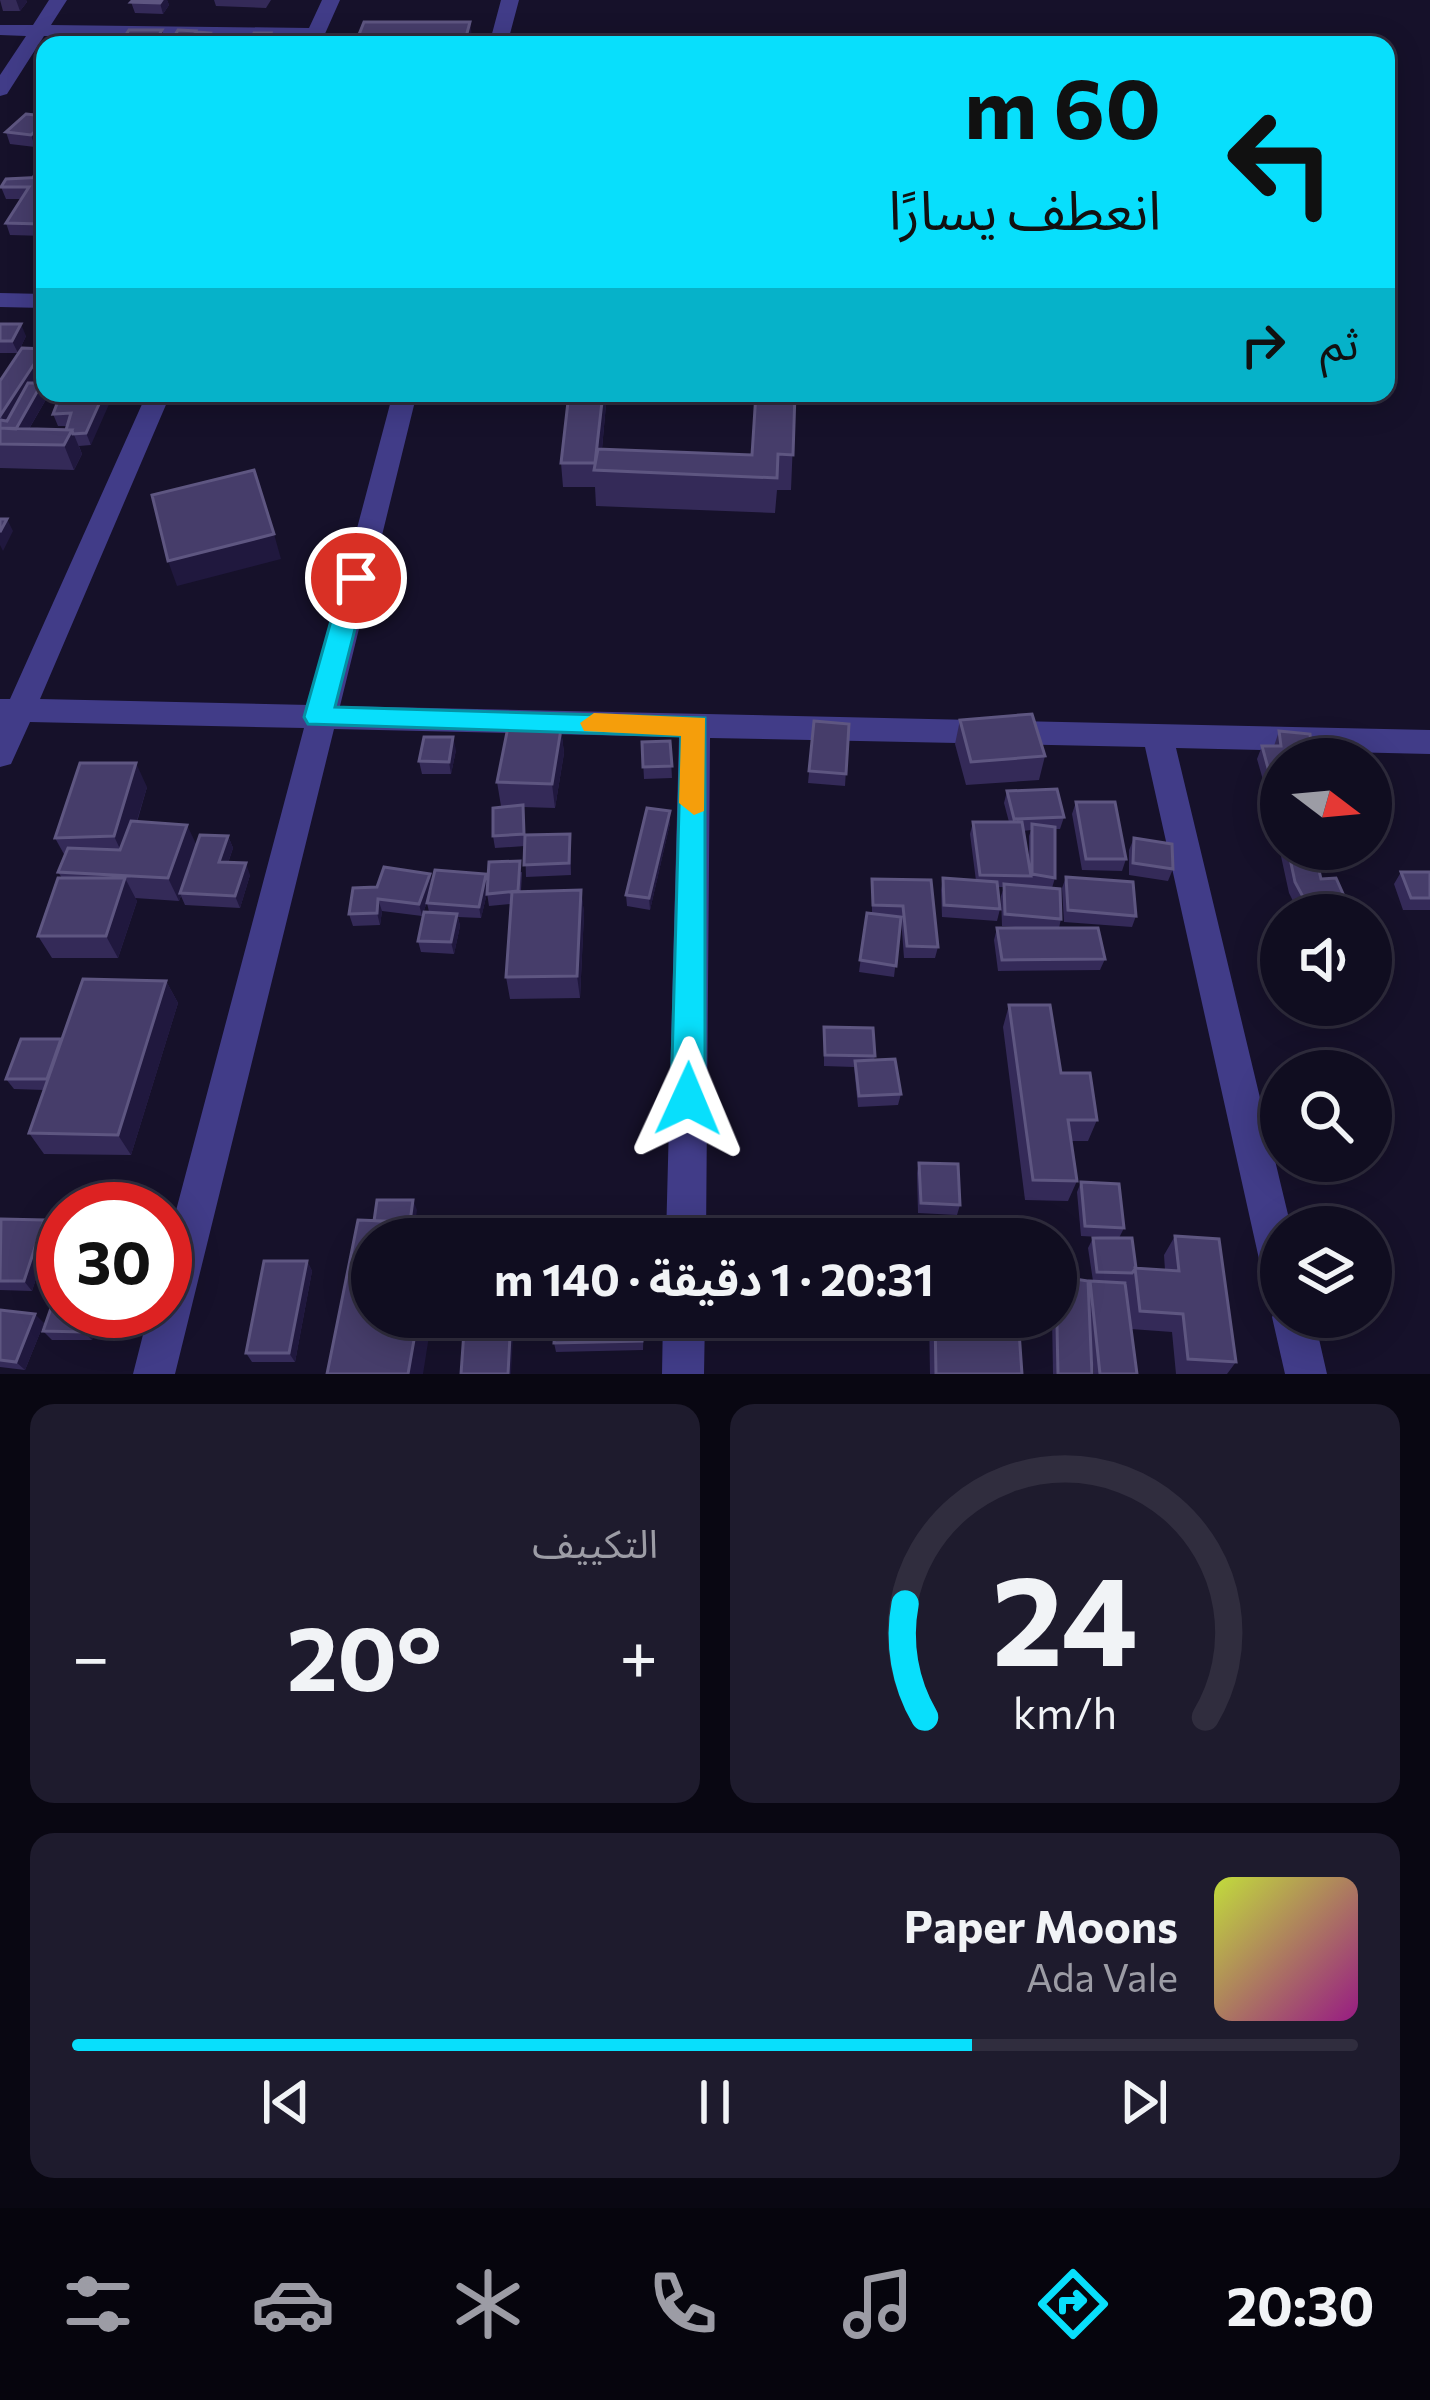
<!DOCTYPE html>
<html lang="ar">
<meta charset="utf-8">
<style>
body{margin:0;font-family:Commissioner,"Noto Sans Arabic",sans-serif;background:#1e1b2d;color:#f1f3f6;direction:rtl;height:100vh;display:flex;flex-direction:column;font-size:45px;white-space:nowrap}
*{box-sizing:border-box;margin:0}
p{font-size:39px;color:#9c9ca5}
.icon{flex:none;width:66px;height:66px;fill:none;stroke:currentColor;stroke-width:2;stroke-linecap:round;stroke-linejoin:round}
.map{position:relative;height:1374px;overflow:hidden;direction:ltr}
.details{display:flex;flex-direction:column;gap:30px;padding:30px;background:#090712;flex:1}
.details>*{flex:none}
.hud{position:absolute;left:36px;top:36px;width:1359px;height:366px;border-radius:24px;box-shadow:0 6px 30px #0003,0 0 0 3px #302d3e;direction:rtl;background:#08dffc;color:#111;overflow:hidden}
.needle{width:78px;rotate:106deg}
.fabs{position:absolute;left:1260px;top:738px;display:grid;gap:24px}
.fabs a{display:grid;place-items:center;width:132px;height:132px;border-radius:50%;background:#100d20;box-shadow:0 6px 30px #0003,0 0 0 3px #302d3e;font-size:60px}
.speed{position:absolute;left:36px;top:1182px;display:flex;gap:24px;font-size:60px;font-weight:700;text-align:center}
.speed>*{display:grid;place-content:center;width:156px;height:156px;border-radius:50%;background:#100d20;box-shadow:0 6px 30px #0003,0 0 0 3px #302d3e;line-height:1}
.speed .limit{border:18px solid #d22;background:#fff;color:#111}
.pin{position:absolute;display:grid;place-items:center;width:102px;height:102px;color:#fff;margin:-51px;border:6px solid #fff;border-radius:50%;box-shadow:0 3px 12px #0007}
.me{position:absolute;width:132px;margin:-66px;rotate:1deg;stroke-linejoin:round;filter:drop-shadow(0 0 9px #0008)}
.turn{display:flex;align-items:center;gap:42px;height:252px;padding:0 36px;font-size:54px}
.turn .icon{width:156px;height:156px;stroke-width:2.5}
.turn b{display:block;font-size:84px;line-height:102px}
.then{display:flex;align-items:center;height:114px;padding:0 36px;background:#0003;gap:24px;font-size:45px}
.big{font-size:90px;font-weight:700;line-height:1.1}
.details .card{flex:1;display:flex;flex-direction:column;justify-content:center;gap:18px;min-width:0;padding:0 42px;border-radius:24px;background:#1e1b2d}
.details .dial{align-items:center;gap:0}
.dial svg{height:312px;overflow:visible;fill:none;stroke:#302d3e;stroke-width:7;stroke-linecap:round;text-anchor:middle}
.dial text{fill:#f1f3f6;stroke:none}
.song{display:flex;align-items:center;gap:36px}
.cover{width:144px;height:144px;border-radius:18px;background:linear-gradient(135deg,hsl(70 70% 55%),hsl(310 70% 35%))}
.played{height:12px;border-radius:6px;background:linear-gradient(90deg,#08dffc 70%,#302d3e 70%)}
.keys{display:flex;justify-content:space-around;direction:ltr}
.heat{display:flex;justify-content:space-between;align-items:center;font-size:66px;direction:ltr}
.details .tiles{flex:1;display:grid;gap:30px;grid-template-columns:1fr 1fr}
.card:last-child{grid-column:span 2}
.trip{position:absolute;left:351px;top:1218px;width:726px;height:120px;border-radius:60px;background:#100d20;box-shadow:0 6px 30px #0003,0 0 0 3px #302d3e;font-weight:700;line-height:120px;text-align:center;direction:rtl}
.menu{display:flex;height:192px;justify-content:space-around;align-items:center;background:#06050d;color:#9c9ca5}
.menu .icon{width:84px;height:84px}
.menu .current{color:#08dffc}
.menu b{font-size:54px;color:#f1f3f6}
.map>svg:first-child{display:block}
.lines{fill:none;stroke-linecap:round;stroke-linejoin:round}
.minor{fill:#413c88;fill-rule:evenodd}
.wall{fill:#342a58;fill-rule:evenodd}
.shaded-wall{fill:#20183e}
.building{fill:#463d6a;stroke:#5e5681;stroke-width:3}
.route{fill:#08dffc;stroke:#0591a4;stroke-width:3}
.slow{fill:#f59e0b}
</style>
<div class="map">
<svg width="1430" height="1374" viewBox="0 0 1430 1374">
<rect width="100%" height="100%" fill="#16112a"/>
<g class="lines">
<!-- minor -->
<path class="minor" d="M 49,0 L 67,0 L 51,25 L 309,28 L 322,0 L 340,0 L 320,45 L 302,45 L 304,39 L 44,36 L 7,94 L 0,96 L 0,75 L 26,36 L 0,35 L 0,25 L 33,25 Z
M 501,0 L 519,0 L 507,45 L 489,45 Z
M 0,293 L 45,294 L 45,308 L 0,307 Z
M 147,393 L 171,393 L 40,699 L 310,705 L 393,393 L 417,393 L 340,706 L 1430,730 L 1430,754 L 1176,748 L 1291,1227 L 1281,1227 L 1281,1288 L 1267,1282 L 1261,1268 L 1145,747 L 710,738 L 706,1239 L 666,1239 L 679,737 L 334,729 L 175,1374 L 133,1374 L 149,1311 L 165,1311 L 165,1252 L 304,728 L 30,722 L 11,764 L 0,767 L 0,699 L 10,699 Z
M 1281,1301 L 1281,1317 L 1314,1317 L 1327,1374 L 1285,1374 L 1272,1317 Z
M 663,1317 L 705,1317 L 704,1374 L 662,1374 Z"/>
</g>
<!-- wall -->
<path class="wall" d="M 0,0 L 26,0 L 27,2 L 20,11 L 3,11 Z
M 167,0 L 169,5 L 163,14 L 135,13 L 131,2 Z
M 214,0 L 271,0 L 266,8 L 216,6 Z
M 470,22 L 472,45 L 360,45 L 358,37 Z
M 26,114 L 35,147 L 10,144 L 6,132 Z
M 45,159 L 45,236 L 10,235 L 6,223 L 21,199 L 6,199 L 1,187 L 34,177 Z
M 0,324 L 26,336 L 18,353 L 0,353 Z
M 45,352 L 45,368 L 35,383 L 45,389 L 48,396 L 29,429 L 66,430 L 67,426 L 58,426 L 53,414 L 76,396 L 91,445 L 79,446 L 82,454 L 74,470 L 0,468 L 0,379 Z
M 569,393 L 607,393 L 602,449 L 752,455 L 795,393 L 791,490 L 777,490 L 775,513 L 596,506 L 595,487 L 563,487 L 561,463 Z
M 960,720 L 1045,756 L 1039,780 L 966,785 L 955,744 Z
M 814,721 L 849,724 L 845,786 L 808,783 Z
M 561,729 L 564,753 L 555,808 L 523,807 L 525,835 L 570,834 L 571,875 L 526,877 L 525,846 L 495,848 L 493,836 L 510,806 L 501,806 L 497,782 Z
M 1279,731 L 1312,754 L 1310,759 L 1281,759 L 1281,780 L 1263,780 L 1257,759 L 1262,746 L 1274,746 Z
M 670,741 L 672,778 L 644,779 L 642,742 Z
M 456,750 L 451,774 L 422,774 L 419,761 Z
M 147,787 L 137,822 L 197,846 L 228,836 L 233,848 L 228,863 L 250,875 L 240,908 L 185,905 L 181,896 L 179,901 L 135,898 L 137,901 L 118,958 L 52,958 L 38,936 L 62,878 L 58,872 L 65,856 L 55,838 Z
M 1007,791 L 1064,817 L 1060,829 L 1055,829 L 1055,878 L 1052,888 L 1061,919 L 1059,928 L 1105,959 L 1100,970 L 998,971 L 994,940 L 997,928 L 1026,928 L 1002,926 L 1001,896 L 1004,887 L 998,887 L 1000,909 L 997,921 L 942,917 L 941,890 L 943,878 L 976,881 L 970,834 L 973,822 L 1009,822 L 1004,803 ZM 1031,830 L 1029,836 L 1029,865 L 1023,831 Z
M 1076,802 L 1126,859 L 1122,871 L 1082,870 L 1072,814 Z
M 670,811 L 670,823 L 650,910 L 627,906 L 626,895 Z
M 1134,838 L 1173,869 L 1168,881 L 1129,875 L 1129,850 Z
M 1281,843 L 1281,849 L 1314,849 L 1321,879 L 1348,905 L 1342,915 L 1300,915 L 1289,893 L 1279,847 Z
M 522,872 L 521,891 L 581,890 L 584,913 L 580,998 L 510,999 L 506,977 L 511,904 L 489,906 L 487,893 L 481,918 L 458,917 L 460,926 L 454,954 L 421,952 L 418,941 L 429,912 L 427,903 L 428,899 L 422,916 L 382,911 L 380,925 L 353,926 L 349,914 L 430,874 L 432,883 L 486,874 L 488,881 Z
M 1401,872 L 1430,872 L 1430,910 L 1403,910 L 1394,884 Z
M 1066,877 L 1136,916 L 1132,927 L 1064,922 L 1062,888 Z
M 872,879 L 931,880 L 938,947 L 935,958 L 904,958 L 901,918 L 894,977 L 859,972 L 867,913 L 872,914 Z
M 166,981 L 178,1003 L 131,1155 L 44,1154 L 29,1133 L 44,1090 L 14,1089 L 6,1079 L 61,1039 Z
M 1009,1005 L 1097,1120 L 1088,1141 L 1071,1141 L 1077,1181 L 1068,1201 L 1025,1200 L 1003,1027 Z
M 824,1027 L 875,1056 L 874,1060 L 901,1094 L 898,1105 L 858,1107 L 854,1067 L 824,1066 Z
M 919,1163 L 960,1205 L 957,1215 L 918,1213 L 917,1173 Z
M 1081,1182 L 1124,1228 L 1119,1238 L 1081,1236 L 1077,1192 Z
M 0,1223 L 52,1229 L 32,1291 L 0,1290 Z
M 1175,1236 L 1236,1362 L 1227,1374 L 1176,1374 L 1172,1332 L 1131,1329 L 1137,1374 L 1094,1374 L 1090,1337 L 1092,1374 L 1053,1374 L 1052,1317 L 1056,1317 L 1090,1281 L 1125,1286 L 1127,1283 L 1093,1281 L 1088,1248 L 1093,1238 L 1136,1268 L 1165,1270 L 1164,1255 Z
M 307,1261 L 312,1271 L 295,1362 L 252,1362 L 246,1353 Z
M 0,1310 L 44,1323 L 25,1370 L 0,1367 Z
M 63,1311 L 101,1311 L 92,1340 L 52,1340 L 43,1331 Z
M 556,1317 L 644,1317 L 643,1350 L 556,1352 L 554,1343 Z
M 832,1317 L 923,1317 L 918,1336 L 831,1324 Z
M 929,1317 L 1018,1317 L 1022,1374 L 930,1374 Z"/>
<!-- shaded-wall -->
<path class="shaded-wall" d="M 16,0 L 26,0 L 27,2 L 20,11 Z
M 162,0 L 167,0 L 169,5 L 163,14 L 160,3 Z
M 470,22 L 473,44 L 467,45 L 466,37 Z
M 162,30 L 165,41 L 163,45 L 153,45 Z
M 210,33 L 212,45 L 200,45 Z
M 45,122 L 45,137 L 35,147 L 31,135 Z
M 21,324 L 26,336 L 18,353 L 12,341 Z
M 44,349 L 45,368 L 7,429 L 1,416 Z
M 42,383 L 48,396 L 20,444 L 10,439 Z
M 104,393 L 114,393 L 91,445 L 86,433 Z
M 603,393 L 607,393 L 600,470 L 597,463 Z
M 72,430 L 82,454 L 74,470 L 64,445 Z
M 7,519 L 13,531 L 3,551 L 0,545 L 0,532 Z
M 274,534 L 281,559 L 177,586 L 168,561 Z
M 561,729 L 564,753 L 555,808 L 552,784 Z
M 453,737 L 456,750 L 451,774 L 449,762 Z
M 136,763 L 147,787 L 125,860 L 114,836 Z
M 670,811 L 670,823 L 650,910 L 649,898 Z
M 187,825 L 198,848 L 179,901 L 168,878 Z
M 228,836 L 233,848 L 224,874 L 219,862 Z
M 246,863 L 250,875 L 240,908 L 235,896 Z
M 430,874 L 433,885 L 422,916 L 419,904 Z
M 486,874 L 489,885 L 481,918 L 479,907 Z
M 125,878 L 137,901 L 118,958 L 106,936 Z
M 581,890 L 584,913 L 580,998 L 577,976 Z
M 378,899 L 382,911 L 380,925 L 377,913 Z
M 457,914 L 460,926 L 454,954 L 451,942 Z
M 166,981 L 178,1003 L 131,1155 L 118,1135 Z
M 413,1200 L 417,1210 L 413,1239 L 408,1233 Z
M 44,1220 L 52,1229 L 32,1291 L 24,1281 Z
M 434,1223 L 439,1239 L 431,1239 Z
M 307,1261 L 312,1271 L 295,1362 L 289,1353 Z
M 91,1311 L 101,1311 L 92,1340 L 84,1332 Z
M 35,1314 L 44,1323 L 25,1370 L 16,1362 Z
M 418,1317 L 432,1317 L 423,1374 L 408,1374 Z
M 511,1317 L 514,1320 L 511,1374 L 508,1374 Z"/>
<!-- building -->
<path class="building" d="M 133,0 L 162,0 L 160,3 L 131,2 Z
M 364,22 L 470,22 L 466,37 L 358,37 Z
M 129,30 L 162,30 L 153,45 L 119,45 Z
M 178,30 L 196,31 L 192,40 L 198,32 L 210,33 L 200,45 L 169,45 Z
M 254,33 L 271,33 L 267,45 L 249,45 Z
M 26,114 L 45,116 L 45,122 L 31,135 L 6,132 Z
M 45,159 L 45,176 L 34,176 Z
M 45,177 L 45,217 L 41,224 L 6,223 L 29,187 L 1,187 L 6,179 Z
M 0,324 L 21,324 L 12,341 L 0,341 Z
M 22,348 L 44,349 L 0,416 L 0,381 Z
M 28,383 L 42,383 L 16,429 L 0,428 L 0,420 L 7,421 Z
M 78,393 L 104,393 L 86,433 L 73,434 L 72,430 L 66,430 L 71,413 L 53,414 L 60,396 L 76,396 Z
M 569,393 L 603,393 L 595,463 L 561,463 Z
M 756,393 L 795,393 L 793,455 L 778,454 L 777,478 L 594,470 L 598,449 L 752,455 Z
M 0,428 L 72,430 L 64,445 L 0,444 Z
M 254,470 L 274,534 L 168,561 L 152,495 Z
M 0,519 L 7,519 L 0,532 Z
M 1032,714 L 1045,756 L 971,762 L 960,720 Z
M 814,721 L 849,724 L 846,774 L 809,771 Z
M 508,727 L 561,729 L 552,784 L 497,782 Z
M 1279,731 L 1310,734 L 1312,754 L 1287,752 L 1289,759 L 1281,759 L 1281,768 L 1268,768 L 1262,746 L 1281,746 Z
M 424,737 L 453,737 L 449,762 L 419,761 Z
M 670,741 L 672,766 L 643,767 L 642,742 Z
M 80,763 L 136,763 L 114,836 L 55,838 Z
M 1057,789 L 1064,817 L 1014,819 L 1007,791 Z
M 1076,802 L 1115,802 L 1126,859 L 1086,859 Z
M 523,805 L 524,834 L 493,836 L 493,808 Z
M 647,808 L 670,811 L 649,898 L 626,895 Z
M 131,821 L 187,825 L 168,878 L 58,872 L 68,848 L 120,850 Z
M 973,822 L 1022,822 L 1031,876 L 980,875 Z
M 1032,824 L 1055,827 L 1055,878 L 1032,874 Z
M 570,834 L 569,863 L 524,865 L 525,835 Z
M 200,835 L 228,836 L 219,862 L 246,863 L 235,896 L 180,893 Z
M 1134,838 L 1172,844 L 1173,869 L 1133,863 Z
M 1288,849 L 1314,849 L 1321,879 L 1336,878 L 1348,905 L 1309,908 L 1295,882 Z
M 520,861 L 518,891 L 487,894 L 489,862 Z
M 384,867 L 430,874 L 419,904 L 378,899 L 377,913 L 349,914 L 353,888 L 377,887 Z
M 435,870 L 486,874 L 479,907 L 427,903 Z
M 1401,872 L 1430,872 L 1430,898 L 1411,898 Z
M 1066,877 L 1133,882 L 1136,916 L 1068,910 Z
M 58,878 L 125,878 L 106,936 L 38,936 Z
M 943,878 L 997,882 L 1000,909 L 944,905 Z
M 872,879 L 931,880 L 938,947 L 907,946 L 903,906 L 873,905 Z
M 1004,884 L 1060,889 L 1061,919 L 1005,914 Z
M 581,890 L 577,976 L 506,977 L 512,892 Z
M 424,912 L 457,914 L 451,942 L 418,941 Z
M 867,913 L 901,917 L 896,966 L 860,960 Z
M 997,928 L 1098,928 L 1105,959 L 1002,960 Z
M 83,979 L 166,981 L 118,1135 L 29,1133 Z
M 1009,1005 L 1050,1005 L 1061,1073 L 1090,1073 L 1097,1120 L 1068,1120 L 1077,1181 L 1033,1180 Z
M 824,1027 L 873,1028 L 875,1056 L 825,1055 Z
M 21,1039 L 61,1039 L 47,1079 L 6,1079 Z
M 895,1059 L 901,1094 L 859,1096 L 855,1061 Z
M 919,1163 L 958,1164 L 960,1205 L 921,1203 Z
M 1081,1182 L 1119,1184 L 1124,1228 L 1085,1226 Z
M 377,1200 L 413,1200 L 410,1222 L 374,1221 Z
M 874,1218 L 920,1218 L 921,1239 L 876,1239 Z
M 1,1219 L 44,1220 L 24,1281 L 0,1281 Z
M 358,1220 L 434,1223 L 431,1239 L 372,1239 L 372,1317 L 418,1317 L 408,1374 L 327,1374 Z
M 841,1222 L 875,1226 L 874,1239 L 840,1239 Z
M 1175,1236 L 1219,1239 L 1236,1362 L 1188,1359 L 1183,1314 L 1140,1311 L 1135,1268 L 1179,1271 Z
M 1093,1238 L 1132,1238 L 1136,1268 L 1132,1273 L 1097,1272 Z
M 264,1261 L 307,1261 L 289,1353 L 246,1353 Z
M 1056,1276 L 1088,1281 L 1092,1374 L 1058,1374 Z
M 1090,1281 L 1125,1283 L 1137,1374 L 1100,1374 Z
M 58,1288 L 63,1289 L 63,1311 L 91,1311 L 84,1332 L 43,1331 Z
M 0,1310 L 35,1314 L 16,1362 L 0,1360 Z
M 465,1317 L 511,1317 L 508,1374 L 461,1374 Z
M 556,1317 L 643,1317 L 642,1341 L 554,1343 Z
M 935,1317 L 1018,1317 L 1022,1374 L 936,1374 Z"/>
<!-- route -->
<path class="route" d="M 356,569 L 368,578 L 335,707 L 705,718 L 705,1099 L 700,1110 L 688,1115 L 676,1110 L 671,1099 L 681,736 L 308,724 L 304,717 L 343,578 Z"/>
<!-- slow -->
<path class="slow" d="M 594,713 L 705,718 L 704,811 L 694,815 L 679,803 L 681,736 L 584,731 L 580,723 Z"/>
</svg>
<div class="fabs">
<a><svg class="needle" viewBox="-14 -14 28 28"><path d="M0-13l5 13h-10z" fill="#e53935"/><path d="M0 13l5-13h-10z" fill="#9c9ca5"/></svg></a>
<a><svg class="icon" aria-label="sound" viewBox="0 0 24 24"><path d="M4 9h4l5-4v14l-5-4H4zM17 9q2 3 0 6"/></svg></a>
<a><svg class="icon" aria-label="search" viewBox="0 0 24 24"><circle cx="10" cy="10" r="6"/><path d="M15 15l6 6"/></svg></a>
<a><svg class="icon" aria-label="layers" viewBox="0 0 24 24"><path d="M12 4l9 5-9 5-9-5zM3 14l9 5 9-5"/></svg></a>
</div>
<div class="speed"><div class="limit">30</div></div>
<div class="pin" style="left:356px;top:578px;background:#d93025"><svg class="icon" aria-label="arrive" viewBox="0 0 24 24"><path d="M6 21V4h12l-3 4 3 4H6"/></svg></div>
<svg class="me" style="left:688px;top:1099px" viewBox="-20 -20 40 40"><path d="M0-17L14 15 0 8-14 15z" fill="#08dffc" stroke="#fff" stroke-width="4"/></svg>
<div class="trip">20:31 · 1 دقيقة · 140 m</div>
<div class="hud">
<div class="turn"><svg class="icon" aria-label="left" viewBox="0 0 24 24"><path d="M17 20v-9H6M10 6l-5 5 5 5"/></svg><div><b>60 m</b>انعطف يسارًا</div></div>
<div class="then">ثم<svg class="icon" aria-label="right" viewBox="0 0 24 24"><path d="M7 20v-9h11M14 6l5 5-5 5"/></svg></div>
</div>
</div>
<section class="details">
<div class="tiles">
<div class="card dial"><svg viewBox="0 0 100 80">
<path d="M14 69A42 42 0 1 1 86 69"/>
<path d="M14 69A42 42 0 0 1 9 40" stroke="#08dffc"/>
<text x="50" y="56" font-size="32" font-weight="700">24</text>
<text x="50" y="72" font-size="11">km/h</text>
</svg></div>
<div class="card"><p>التكييف</p>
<div class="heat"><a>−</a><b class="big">20°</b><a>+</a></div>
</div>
<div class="card">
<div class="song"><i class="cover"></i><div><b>Paper Moons</b><p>Ada Vale</p></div></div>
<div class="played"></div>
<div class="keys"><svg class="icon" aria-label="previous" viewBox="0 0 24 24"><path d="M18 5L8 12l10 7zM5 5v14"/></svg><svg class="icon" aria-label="pause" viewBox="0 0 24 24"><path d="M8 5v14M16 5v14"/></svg><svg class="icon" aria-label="next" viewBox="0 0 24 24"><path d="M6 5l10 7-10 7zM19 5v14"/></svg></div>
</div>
</div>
</section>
<nav class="menu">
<b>20:30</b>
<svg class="icon current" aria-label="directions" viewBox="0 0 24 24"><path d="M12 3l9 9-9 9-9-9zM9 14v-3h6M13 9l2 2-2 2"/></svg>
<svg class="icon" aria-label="music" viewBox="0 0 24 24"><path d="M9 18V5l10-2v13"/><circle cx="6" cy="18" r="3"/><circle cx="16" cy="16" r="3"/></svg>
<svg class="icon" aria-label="phone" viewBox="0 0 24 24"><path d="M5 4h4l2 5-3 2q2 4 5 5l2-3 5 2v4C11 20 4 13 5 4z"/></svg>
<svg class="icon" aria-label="climate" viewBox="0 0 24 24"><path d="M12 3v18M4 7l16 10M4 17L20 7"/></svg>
<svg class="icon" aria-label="car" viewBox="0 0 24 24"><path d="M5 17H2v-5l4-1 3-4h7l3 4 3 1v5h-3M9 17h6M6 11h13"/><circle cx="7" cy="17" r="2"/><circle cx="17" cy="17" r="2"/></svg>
<svg class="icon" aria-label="filters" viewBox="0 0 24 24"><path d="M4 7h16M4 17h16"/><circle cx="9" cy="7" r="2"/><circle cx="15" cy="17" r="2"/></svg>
</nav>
